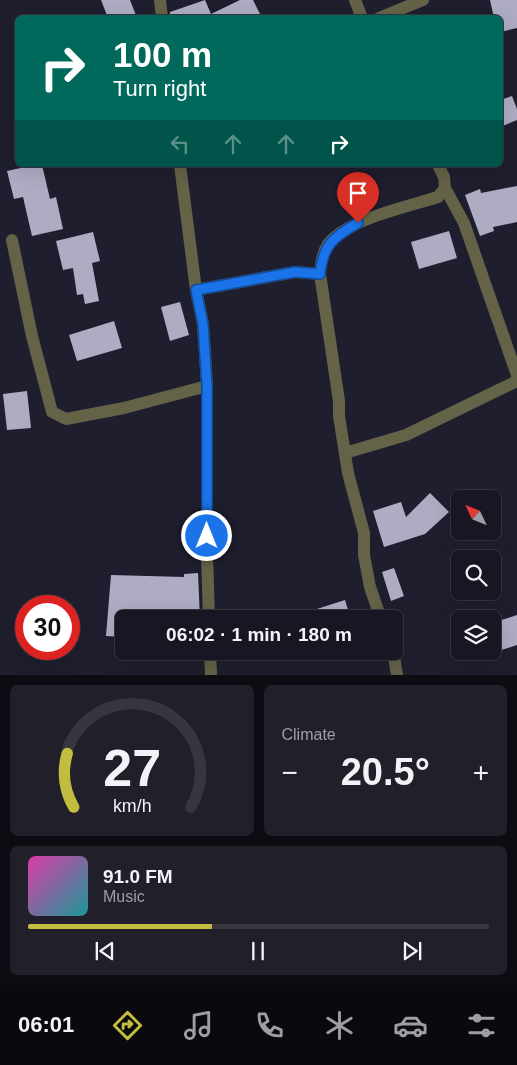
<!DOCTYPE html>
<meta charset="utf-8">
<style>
body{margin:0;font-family:Arial,sans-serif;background:#201f2a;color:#f1f3f6;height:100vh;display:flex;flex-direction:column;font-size:19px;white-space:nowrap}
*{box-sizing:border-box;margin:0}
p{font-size:16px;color:#9e9fa5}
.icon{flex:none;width:28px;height:28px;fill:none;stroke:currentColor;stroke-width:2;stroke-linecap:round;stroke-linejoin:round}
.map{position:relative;height:675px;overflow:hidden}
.drawer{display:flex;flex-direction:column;gap:10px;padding:10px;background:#0d0c13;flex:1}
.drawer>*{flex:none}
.banner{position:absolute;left:15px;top:15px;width:488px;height:152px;border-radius:8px;box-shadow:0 5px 20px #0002,0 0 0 1px #363540;background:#00695c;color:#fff;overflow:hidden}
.needle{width:32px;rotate:313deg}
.tools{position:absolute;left:451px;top:490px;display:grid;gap:10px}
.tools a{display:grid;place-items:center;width:50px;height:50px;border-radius:8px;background:#171622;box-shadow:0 5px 20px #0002,0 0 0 1px #363540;font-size:25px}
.speed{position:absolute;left:15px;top:595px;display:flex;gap:10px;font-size:25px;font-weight:700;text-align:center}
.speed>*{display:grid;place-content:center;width:65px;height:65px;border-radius:50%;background:#171622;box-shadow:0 5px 20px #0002,0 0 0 1px #363540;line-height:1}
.speed .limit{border:8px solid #d22;background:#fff;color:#111}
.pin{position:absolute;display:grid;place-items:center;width:42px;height:42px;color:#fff;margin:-51px -21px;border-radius:50% 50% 50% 0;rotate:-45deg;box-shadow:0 0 5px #0007}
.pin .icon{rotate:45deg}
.me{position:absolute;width:55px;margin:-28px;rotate:0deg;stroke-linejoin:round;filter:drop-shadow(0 0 4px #0008)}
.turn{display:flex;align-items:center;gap:18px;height:105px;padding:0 15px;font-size:22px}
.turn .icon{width:65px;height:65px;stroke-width:2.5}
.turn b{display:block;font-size:35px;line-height:42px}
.lanes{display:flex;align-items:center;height:48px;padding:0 15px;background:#0003;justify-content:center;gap:25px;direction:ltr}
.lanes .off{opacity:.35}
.big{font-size:38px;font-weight:800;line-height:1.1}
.drawer .card{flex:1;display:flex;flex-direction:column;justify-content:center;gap:8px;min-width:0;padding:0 18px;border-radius:8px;background:#201f2a}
.drawer .dial{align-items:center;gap:0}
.dial svg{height:130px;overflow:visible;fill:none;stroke:#363540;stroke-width:7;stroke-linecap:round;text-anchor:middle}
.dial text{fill:#f1f3f6;stroke:none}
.song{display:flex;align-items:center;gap:15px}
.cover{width:60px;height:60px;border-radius:8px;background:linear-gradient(135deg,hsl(320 70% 55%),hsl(180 70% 35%))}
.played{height:5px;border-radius:2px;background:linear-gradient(90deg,#c2bd3f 40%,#363540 40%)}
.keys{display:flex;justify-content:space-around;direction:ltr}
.heat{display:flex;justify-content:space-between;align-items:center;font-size:28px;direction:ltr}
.drawer .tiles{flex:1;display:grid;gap:10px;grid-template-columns:1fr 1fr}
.card:last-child{grid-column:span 2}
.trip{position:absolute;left:115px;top:610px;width:288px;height:50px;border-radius:8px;background:#171622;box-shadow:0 5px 20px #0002,0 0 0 1px #363540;font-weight:800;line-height:50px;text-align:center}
.menu{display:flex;height:80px;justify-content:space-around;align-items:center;background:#09090e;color:#9e9fa5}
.menu .icon{width:35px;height:35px}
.menu .current{color:#c2bd3f}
.menu b{font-size:22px;color:#f1f3f6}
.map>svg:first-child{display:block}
.building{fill:#aeacc3}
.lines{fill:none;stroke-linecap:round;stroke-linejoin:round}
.minor{stroke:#646348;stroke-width:12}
.route-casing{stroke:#114b97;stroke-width:12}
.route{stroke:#1a73e8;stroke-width:9}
</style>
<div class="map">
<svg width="517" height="675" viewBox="0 0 517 675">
<rect width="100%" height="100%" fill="#1f1e2e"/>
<!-- building -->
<path class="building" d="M 101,0 L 130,0 L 137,18 L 108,18 Z
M 205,0 L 211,14 L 240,0 L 253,0 L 262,18 L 170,18 L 170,12 Z
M 490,0 L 517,0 L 517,28 L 500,32 L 500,18 L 494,18 Z
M 512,96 L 517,109 L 517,120 L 500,127 L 500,100 Z
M 34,165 L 42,165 L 50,199 L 56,197 L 63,229 L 32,236 L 23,197 L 14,199 L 7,171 Z
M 517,186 L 517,222 L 493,227 L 494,231 L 480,236 L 465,195 L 480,189 L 481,193 Z
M 449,231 L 457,258 L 419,269 L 411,242 Z
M 93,232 L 100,261 L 92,263 L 99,301 L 85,304 L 83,294 L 77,295 L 73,268 L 63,270 L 56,241 Z
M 180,302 L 189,335 L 170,341 L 161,307 Z
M 114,321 L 122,348 L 77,361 L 69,335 Z
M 27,391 L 31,428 L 7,430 L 3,394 Z
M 430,493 L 449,512 L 425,534 L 384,547 L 373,511 L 401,502 L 406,517 Z
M 394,568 L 404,596 L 391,601 L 382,572 Z
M 198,573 L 200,619 L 186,619 L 185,615 L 141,615 L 140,619 L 124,619 L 124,637 L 106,636 L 111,575 L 184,577 L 184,574 Z
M 345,600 L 351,619 L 296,619 L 295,616 Z
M 517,615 L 517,645 L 492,653 L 492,623 Z"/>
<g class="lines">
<!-- minor -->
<path class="minor" d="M 160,0 L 162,18
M 355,0 L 362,18
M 379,18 L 423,0
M 180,165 L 196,290 L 203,324 L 207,386 L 207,554 L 209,619
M 445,188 L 464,223 L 517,375
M 12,240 L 32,336 L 52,412 L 66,419 L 124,408 L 207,386
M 196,290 L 295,272 L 320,274
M 345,453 L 406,435 L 517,381
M 381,619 L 370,587 L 364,555 L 364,533 L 348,473 L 339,416 L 339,401 L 320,274 C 321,264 322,253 328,244 C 348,219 407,207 438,197 L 445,188 L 444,177 L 438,165
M 210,651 L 211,675
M 393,651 L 397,675"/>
</g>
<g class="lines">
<!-- route casing -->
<g class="route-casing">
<path id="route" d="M 207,536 L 207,386 L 203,324 L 196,290 L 295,272 L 320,274 C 323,245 333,237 358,223"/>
</g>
<!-- route -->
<use href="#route" class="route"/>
</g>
</svg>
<div class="tools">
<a><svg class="needle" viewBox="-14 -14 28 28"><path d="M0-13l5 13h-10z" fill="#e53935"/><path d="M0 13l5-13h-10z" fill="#9e9fa5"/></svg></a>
<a><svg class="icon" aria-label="search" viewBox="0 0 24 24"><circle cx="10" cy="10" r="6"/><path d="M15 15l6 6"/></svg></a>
<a><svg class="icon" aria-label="layers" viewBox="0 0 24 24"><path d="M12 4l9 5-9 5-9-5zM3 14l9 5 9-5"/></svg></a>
</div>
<div class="speed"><div class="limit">30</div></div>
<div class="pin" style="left:358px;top:223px;background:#d93025"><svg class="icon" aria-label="arrive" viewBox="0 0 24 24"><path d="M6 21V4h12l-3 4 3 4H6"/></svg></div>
<svg class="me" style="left:207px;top:536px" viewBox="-20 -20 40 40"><circle r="17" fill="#1a73e8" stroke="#fff" stroke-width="3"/><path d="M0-11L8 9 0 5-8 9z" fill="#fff"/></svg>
<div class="trip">06:02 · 1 min · 180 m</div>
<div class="banner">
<div class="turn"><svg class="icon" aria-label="right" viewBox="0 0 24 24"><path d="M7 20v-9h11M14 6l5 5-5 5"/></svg><div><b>100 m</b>Turn right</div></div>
<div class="lanes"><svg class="icon off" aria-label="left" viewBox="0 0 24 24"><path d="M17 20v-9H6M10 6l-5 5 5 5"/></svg><svg class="icon off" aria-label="ahead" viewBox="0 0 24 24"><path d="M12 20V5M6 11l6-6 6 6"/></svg><svg class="icon off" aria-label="ahead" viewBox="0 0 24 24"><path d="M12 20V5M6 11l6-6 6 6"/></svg><svg class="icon" aria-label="right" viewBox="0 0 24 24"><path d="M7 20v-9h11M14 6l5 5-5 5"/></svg></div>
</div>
</div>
<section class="drawer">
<div class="tiles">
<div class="card dial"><svg viewBox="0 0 100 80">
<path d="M14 69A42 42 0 1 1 86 69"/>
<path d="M14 69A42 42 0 0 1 10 36" stroke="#c2bd3f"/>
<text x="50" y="56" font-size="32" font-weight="700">27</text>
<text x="50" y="72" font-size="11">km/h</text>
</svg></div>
<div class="card"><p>Climate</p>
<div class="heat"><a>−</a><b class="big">20.5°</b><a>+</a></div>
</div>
<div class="card">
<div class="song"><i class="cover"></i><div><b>91.0 FM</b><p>Music</p></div></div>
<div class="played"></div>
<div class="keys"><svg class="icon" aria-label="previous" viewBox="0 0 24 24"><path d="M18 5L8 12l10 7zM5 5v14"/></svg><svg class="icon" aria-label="pause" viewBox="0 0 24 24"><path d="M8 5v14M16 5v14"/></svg><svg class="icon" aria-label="next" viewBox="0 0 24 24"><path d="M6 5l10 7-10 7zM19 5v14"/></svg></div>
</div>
</div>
</section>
<nav class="menu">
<b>06:01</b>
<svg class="icon current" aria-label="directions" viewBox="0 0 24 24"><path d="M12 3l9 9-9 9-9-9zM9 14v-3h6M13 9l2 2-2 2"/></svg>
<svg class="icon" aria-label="music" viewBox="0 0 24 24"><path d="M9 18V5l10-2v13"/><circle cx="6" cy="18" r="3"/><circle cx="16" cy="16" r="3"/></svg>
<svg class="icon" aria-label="phone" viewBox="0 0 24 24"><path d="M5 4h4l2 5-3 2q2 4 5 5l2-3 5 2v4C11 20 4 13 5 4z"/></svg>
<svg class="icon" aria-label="climate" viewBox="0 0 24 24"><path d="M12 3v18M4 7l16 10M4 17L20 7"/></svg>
<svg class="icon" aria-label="car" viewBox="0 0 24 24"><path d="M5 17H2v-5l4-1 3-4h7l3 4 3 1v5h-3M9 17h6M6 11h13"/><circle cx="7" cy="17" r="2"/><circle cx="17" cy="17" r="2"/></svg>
<svg class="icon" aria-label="filters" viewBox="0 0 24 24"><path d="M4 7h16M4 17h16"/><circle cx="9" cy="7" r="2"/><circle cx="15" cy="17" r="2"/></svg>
</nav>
